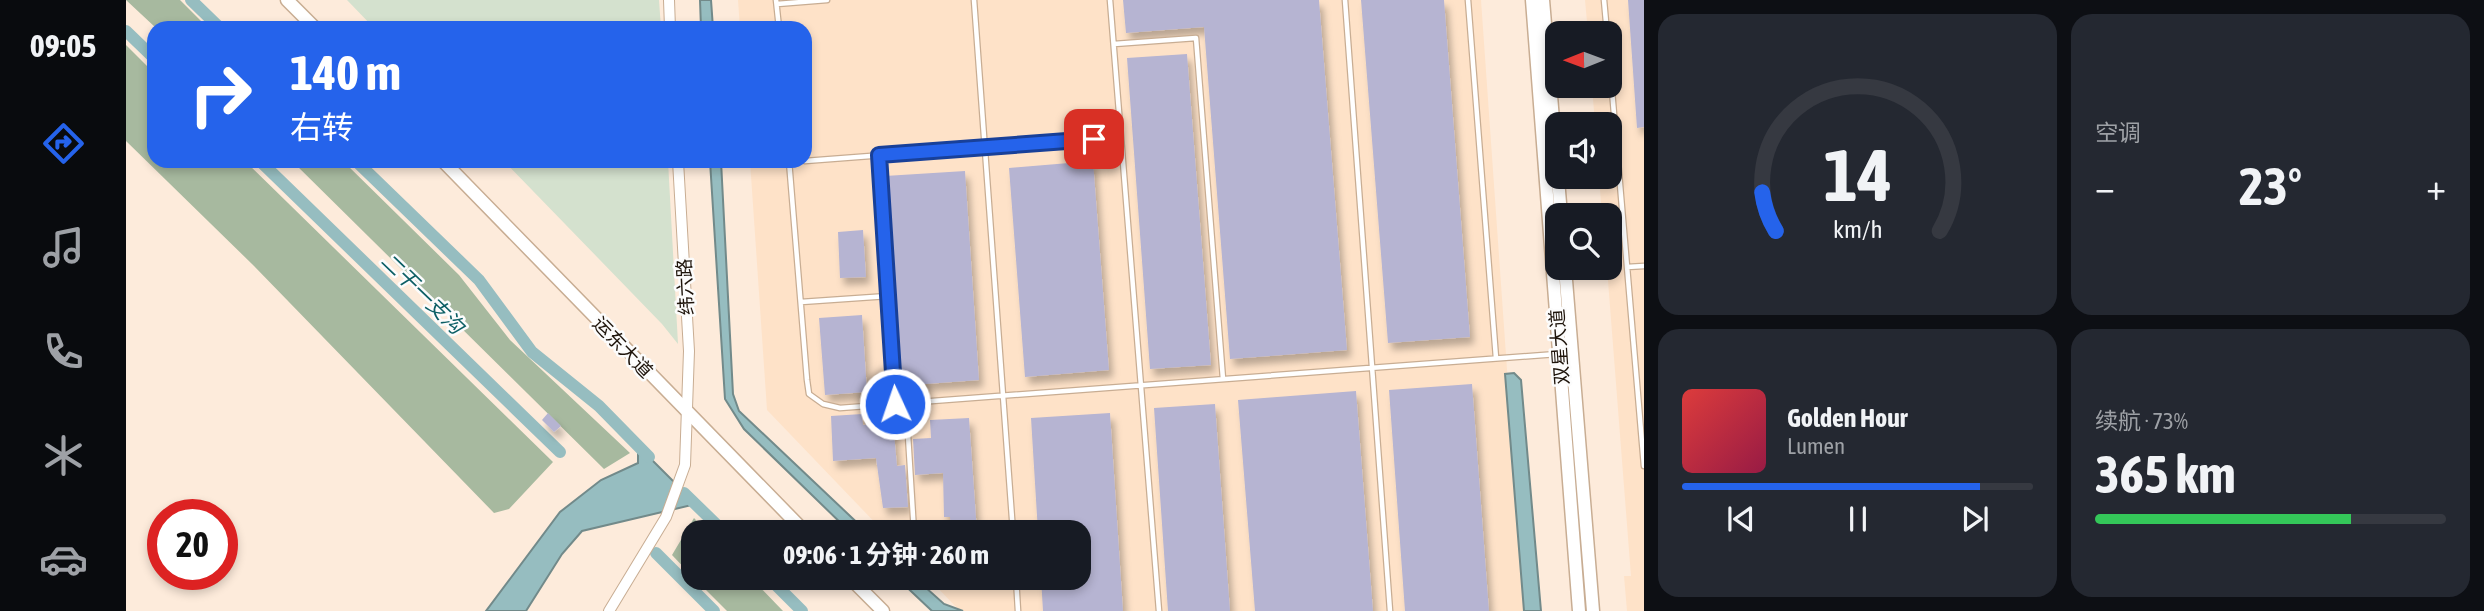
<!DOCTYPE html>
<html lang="zh">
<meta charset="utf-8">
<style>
body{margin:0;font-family:"Asap Condensed","Noto Sans SC",sans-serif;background:#242831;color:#f1f3f6;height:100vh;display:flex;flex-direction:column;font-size:26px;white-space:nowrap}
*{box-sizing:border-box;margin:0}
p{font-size:23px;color:#9ea1a6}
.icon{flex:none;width:38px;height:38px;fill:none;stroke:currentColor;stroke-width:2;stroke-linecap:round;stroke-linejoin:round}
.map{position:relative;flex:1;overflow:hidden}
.details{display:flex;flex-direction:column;gap:14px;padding:14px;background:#0d0f14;width:840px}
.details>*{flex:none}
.guide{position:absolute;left:21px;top:21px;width:665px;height:147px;border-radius:21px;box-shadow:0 4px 10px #0003;background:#2563eb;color:#fff;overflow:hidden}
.needle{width:46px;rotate:269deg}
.buttons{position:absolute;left:1419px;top:21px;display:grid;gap:14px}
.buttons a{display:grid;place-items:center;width:77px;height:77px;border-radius:14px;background:#171b24;box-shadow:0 4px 10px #0003;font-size:35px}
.speed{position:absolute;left:21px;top:499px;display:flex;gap:14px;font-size:35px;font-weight:700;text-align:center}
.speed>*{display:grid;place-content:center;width:91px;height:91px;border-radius:50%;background:#171b24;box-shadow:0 4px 10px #0003;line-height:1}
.speed .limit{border:10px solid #d22;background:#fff;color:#111}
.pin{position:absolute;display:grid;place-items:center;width:60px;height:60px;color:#fff;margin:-30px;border-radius:14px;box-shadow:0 4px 10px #0006}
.me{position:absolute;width:77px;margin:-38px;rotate:357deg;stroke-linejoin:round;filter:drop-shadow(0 0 5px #0008)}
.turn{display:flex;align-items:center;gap:24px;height:147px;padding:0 28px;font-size:32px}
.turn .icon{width:91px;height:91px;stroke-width:2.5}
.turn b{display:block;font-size:49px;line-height:60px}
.big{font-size:52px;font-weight:700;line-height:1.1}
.details .card{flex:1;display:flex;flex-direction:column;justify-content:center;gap:10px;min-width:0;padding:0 24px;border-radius:21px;background:#242831}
.details .dial{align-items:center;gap:0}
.dial svg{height:182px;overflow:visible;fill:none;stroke:#363941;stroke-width:7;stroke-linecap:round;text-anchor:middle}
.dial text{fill:#f1f3f6;stroke:none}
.song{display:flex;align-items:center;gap:21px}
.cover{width:84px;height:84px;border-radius:10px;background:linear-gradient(135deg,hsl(0 70% 55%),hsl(340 70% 35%))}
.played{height:7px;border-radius:4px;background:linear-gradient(90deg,#2563eb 85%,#363941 85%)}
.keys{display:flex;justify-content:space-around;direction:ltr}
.heat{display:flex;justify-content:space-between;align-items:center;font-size:38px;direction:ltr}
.charge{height:10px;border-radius:5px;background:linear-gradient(90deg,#34c759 73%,#363941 0)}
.details .tiles{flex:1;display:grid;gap:14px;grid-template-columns:repeat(2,1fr)}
.trip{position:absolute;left:555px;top:520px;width:410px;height:70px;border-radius:21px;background:#171b24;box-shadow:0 4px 10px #0003;font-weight:700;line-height:70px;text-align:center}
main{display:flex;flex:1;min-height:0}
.tab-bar{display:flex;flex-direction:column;width:126px;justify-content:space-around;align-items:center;background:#090b0e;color:#9ea1a6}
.tab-bar .icon{width:49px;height:49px}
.tab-bar .selected{color:#2563eb}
.tab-bar b{font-size:32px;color:#f1f3f6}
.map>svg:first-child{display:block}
.built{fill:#fee2c8}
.green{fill:#d4e1ce}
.forest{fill:#a7b99f}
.water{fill:#96bdc0;stroke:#728a8a;stroke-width:2}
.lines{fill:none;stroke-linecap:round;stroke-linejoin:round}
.canal{stroke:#96bdc0;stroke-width:12}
.building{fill:#b6b4d2;filter:url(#shadow)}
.lane-casing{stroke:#c8ad93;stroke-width:7}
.street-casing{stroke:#c8ad93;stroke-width:12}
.secondary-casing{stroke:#c8ad93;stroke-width:15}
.lane{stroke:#fff;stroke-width:4.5}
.street{stroke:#fff;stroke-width:10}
.secondary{stroke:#fff;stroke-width:12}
.route-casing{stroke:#184099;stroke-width:18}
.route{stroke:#2563eb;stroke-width:12}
.labels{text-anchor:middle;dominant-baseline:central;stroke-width:5;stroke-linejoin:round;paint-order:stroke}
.street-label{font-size:19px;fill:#1e140b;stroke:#fcfcfc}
.water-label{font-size:21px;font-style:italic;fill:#0d5f65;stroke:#fcfcfc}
</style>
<main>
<nav class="tab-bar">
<b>09:05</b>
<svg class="icon selected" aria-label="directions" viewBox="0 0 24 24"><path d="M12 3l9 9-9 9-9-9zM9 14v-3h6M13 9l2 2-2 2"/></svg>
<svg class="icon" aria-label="music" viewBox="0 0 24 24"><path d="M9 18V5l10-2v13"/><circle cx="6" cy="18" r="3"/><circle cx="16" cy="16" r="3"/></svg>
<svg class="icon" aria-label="phone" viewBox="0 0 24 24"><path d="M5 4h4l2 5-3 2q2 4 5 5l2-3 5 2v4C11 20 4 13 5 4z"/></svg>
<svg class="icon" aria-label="climate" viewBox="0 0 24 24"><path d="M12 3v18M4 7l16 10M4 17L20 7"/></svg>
<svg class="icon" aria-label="car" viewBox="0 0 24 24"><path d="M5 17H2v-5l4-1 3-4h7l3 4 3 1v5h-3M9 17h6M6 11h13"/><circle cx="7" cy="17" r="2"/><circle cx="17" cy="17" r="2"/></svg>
</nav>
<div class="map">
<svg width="1518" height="611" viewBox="0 0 1518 611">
<defs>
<filter id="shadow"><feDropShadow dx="4" dy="7" stdDeviation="3.5" flood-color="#0004"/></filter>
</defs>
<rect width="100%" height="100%" fill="#fdebdb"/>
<!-- built -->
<path class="built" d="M 612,0 L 1355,0 L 1398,611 L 834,611 L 802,578 L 952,578 L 952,532 L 758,532 L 641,410 L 624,161 L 679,161 L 679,28 L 614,28 Z
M 1459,0 L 1518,0 L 1518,611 L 1501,611 L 1498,576 L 1505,576 L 1481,268 L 1484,268 L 1484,215 L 1476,215 L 1473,177 L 1484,177 L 1484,124 L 1469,124 L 1466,86 L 1484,86 L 1484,33 L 1462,33 Z"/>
<!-- green -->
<path class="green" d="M 221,0 L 533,0 L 535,28 L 248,28 Z
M 378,161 L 542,161 L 552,344 L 536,324 Z"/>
<!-- forest -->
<path class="forest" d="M 0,0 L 54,0 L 82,28 L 30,28 Z
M 0,45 L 28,73 L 28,161 L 119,161 L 427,462 L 383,509 L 368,513 L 126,264 L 0,141 Z
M 166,161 L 217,161 L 333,275 L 384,340 L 504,453 L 478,469 Z
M 568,518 L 581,532 L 567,532 L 567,577 L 546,555 Z
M 568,578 L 625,578 L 657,611 L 601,611 Z"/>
<!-- water -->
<path class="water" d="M 574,0 L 585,0 L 587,28 L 575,28 Z
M 584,161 L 595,161 L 607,394 L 613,411 L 741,532 L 724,532 L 618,429 L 599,399 Z
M 1388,373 L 1395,380 L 1415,611 L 1398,611 L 1379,374 Z
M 512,446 L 570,504 L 456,531 L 436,554 L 400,611 L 360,611 L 434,512 L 475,480 L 512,463 Z
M 771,578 L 789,578 L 818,604 L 837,611 L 806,611 Z"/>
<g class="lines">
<!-- canal -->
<path class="canal" d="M 65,0 L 94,28
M 0,31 L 28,58
M 134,161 L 434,452
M 230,161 L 353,280 L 406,352 L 473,406 L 523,457
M 558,493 L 598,532
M 530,553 L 588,611
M 643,578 L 676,611"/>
</g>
<!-- building -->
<path class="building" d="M 997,0 L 1193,0 L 1221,350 L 1104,359 L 1078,27 L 1000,33 Z
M 1235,0 L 1318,0 L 1344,337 L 1262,343 Z
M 1502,0 L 1518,0 L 1518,127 L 1511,128 Z
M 1061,54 L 1085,365 L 1024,369 L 1001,58 Z
M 967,161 L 983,370 L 899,377 L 883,168 Z
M 839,171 L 853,380 L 773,386 L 759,176 Z
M 737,230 L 740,277 L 714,278 L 712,232 Z
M 736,315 L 741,392 L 699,395 L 693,318 Z
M 1346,384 L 1363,611 L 1279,611 L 1263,390 Z
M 1230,391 L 1247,611 L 1129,611 L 1112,400 Z
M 1089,404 L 1104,611 L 1042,611 L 1028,408 Z
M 422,413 L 435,426 L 428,432 L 416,420 Z
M 984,413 L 997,611 L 917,611 L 915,578 L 952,578 L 952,532 L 912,532 L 905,418 Z
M 736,414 L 737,425 L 767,422 L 771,466 L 779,465 L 782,507 L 757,508 L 750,458 L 707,461 L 705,416 Z
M 843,418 L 851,532 L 825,532 L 824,517 L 818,517 L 817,473 L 789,475 L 787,439 L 805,438 L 804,420 Z"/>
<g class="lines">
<!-- lane casing -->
<g class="lane-casing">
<path id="lane" d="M 650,0 L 653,28
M 848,0 L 887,532
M 984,0 L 1033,611
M 1219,0 L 1264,611
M 1342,0 L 1370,358
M 1478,0 L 1481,33
M 651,4 L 701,0
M 988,44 L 1070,38 L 1097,379
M 1484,67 L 1518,466
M 753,155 L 769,404
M 663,161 L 681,380 L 683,394 L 697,404 L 714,408 L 1431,354
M 679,161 L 995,137
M 663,162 L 672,161
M 1501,267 L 1518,266
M 675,302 L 762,296
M 780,403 L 788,532
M 890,578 L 892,611"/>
</g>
<!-- street casing -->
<g class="street-casing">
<path id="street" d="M 543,0 L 544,28
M 483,611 L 540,517 L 559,465 L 563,351 L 552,161"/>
</g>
<!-- secondary casing -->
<g class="secondary-casing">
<path id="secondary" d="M 161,0 L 189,28
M 1406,0 L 1453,611
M 1417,0 L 1435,215
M 317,161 L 679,532
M 1439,268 L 1467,611
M 724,578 L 757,611"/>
</g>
<!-- lane -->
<use href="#lane" class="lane"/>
<!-- street -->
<use href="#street" class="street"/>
<!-- secondary -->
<use href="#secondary" class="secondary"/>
</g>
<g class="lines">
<!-- route casing -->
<g class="route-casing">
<path id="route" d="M 769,404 L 753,155 L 968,139"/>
</g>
<!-- route -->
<use href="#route" class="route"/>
</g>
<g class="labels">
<!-- street labels -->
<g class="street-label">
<text transform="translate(559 287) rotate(-93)">纬六路</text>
<text transform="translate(497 347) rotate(46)">运东大道</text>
<text transform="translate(1433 347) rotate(-94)">双星大道</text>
</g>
<!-- water labels -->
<g class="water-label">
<text transform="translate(297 293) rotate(44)">二干一支沟</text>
</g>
</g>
</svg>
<div class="buttons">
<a><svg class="needle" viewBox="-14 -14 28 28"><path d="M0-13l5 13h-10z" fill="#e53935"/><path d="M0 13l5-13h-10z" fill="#9ea1a6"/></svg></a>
<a><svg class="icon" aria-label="sound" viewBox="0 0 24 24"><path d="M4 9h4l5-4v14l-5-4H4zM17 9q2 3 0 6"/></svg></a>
<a><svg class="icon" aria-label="search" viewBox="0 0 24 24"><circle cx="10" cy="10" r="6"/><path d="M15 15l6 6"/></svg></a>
</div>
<div class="speed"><div class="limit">20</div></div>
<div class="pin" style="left:968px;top:139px;background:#d93025"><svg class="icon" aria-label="arrive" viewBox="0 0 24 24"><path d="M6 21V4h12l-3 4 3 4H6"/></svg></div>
<svg class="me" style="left:769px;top:404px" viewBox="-20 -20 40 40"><circle r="17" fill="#2563eb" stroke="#fff" stroke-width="3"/><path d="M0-11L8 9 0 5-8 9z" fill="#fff"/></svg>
<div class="trip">09:06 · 1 分钟 · 260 m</div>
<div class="guide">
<div class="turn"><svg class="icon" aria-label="right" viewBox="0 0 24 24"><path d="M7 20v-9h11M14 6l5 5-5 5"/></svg><div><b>140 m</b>右转</div></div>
</div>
</div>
<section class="details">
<div class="tiles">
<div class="card dial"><svg viewBox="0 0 100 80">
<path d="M14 69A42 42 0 1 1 86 69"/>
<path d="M14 69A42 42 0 0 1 8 52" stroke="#2563eb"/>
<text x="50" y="56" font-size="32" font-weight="700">14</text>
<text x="50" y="72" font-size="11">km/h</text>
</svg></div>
<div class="card"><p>空调</p>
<div class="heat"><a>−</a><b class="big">23°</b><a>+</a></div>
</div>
<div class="card">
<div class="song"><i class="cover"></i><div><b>Golden Hour</b><p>Lumen</p></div></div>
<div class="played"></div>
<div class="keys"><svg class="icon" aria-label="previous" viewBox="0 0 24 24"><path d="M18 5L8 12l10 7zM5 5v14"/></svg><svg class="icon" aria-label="pause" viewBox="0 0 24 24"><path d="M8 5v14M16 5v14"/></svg><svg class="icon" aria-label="next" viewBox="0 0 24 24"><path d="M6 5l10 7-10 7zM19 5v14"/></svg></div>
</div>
<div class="card"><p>续航 · 73%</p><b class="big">365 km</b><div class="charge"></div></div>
</div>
</section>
</main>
